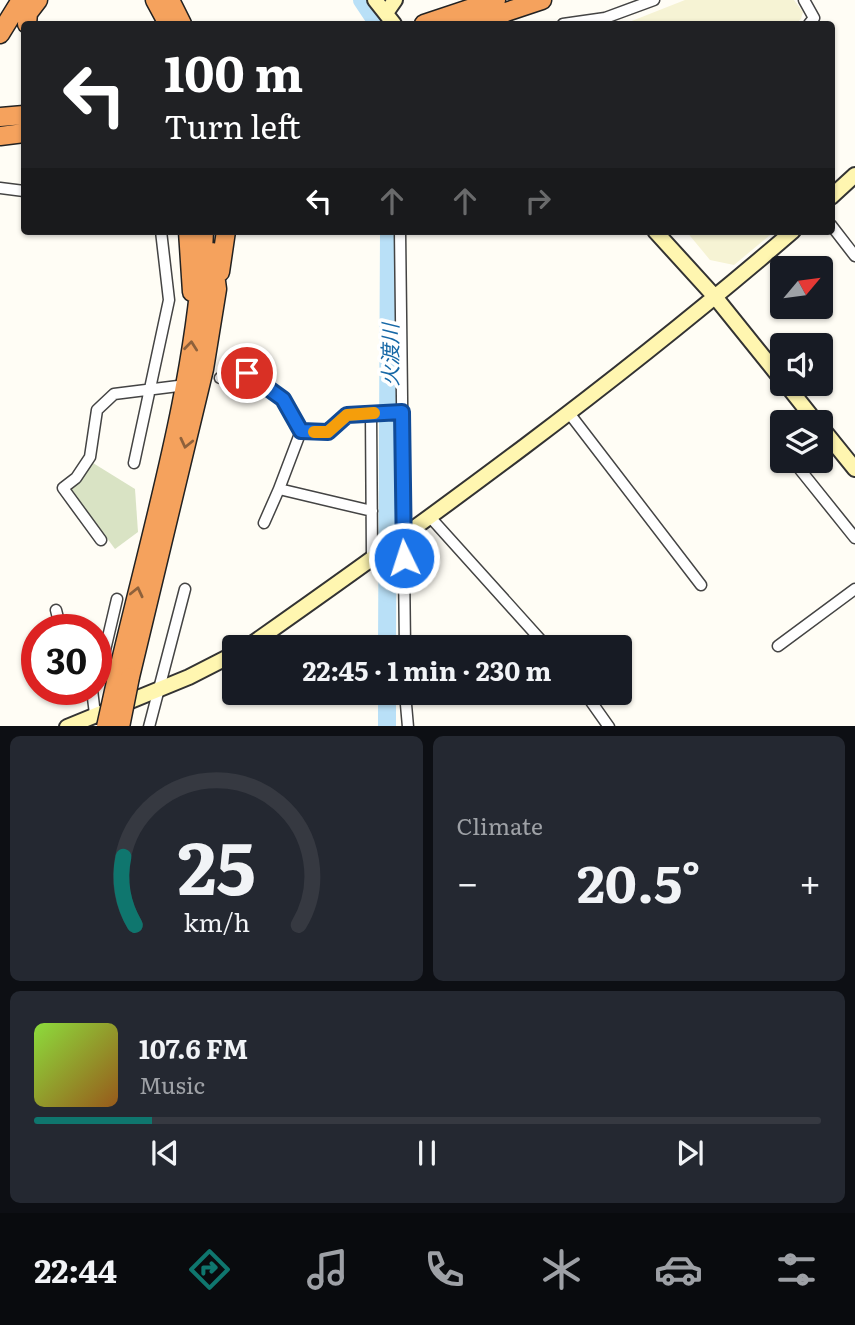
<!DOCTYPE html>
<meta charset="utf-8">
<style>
body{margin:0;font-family:Literata,"Noto Sans JP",serif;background:#242831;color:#f1f3f6;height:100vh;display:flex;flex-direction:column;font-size:26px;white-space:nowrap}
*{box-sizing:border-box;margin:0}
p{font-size:23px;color:#9ea1a6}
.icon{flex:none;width:38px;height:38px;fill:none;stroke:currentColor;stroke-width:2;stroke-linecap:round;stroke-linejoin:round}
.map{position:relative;height:726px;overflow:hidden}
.sheet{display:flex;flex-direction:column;gap:10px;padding:10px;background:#0d0f14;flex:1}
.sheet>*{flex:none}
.banner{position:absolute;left:21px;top:21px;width:814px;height:214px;border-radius:7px;box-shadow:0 2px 5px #0004;background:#202124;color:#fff;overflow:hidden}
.needle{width:46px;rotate:61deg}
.controls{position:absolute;left:770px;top:256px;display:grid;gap:14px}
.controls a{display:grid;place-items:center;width:63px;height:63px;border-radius:7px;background:#171b24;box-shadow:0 2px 5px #0004;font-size:35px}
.speed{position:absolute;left:21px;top:614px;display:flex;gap:14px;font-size:35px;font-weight:700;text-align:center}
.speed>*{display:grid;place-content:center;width:91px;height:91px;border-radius:50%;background:#171b24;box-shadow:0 2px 5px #0004;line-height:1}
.speed .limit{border:10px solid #d22;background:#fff;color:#111}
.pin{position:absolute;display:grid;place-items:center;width:60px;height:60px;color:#fff;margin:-30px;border:4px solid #fff;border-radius:50%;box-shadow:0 2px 7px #0007}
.me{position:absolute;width:77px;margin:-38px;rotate:356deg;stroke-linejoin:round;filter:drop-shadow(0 0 5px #0008)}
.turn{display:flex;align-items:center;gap:24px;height:147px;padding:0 28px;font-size:32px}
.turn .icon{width:91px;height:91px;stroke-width:2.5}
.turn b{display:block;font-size:49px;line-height:60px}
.lanes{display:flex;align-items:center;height:66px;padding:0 28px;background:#0003;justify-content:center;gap:35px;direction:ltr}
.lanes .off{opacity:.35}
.big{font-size:52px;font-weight:700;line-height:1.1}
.sheet .card{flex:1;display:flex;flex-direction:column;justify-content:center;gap:10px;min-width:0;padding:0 24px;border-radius:10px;background:#242831}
.sheet .dial{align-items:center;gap:0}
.dial svg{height:182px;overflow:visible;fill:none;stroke:#363941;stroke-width:7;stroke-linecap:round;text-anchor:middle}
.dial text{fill:#f1f3f6;stroke:none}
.song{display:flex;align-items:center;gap:21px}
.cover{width:84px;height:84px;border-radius:10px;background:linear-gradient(135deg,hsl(90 70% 55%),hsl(30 70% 35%))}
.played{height:7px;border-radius:4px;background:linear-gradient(90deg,#0f766e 15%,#363941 15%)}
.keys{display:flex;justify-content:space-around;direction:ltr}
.heat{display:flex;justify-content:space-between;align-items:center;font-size:38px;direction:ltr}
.sheet .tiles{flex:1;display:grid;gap:10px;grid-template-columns:1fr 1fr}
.card:last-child{grid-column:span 2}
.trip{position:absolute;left:222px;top:635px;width:410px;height:70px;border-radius:7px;background:#171b24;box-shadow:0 2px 5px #0004;font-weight:700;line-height:70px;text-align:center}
.menu{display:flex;height:112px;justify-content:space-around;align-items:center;background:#090b0e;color:#9ea1a6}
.menu .icon{width:49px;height:49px}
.menu .current{color:#0f766e}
.menu b{font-size:32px;color:#f1f3f6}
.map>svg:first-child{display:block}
.farmland{fill:#f6f3d4}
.cemetery{fill:#d9e3c4}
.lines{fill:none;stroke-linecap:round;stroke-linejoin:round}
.river{stroke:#b9e0f7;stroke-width:18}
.street-casing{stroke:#444;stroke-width:13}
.secondary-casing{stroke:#333;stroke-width:18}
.highway-casing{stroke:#222;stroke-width:21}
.street{stroke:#fff;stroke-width:10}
.secondary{stroke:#fff6b0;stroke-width:14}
.highway{stroke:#f5a25d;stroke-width:18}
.highway-bridge-casing{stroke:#222;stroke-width:21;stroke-linecap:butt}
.highway-bridge{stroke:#f5a25d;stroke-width:18}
.oneway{stroke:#8e613b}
.route-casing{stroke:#114b97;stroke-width:18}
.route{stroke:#1a73e8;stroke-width:12}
.slow{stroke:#f59e0b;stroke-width:12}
.labels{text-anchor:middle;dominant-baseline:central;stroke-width:7;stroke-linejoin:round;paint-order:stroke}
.water-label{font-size:21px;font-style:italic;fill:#1768a6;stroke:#fff}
</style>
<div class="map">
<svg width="855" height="727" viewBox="0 0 855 727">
<rect width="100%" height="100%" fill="#fffdf5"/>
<!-- farmland -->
<path class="farmland" d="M 685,0 L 794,0 L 803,12 L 801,19 L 795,24 L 624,24 Z
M 686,231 L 775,231 L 734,265 L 710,260 Z"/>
<!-- cemetery -->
<path class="cemetery" d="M 93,463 L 135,489 L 138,532 L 115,549 L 70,488 Z"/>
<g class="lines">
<!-- river -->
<path class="river" d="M 362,0 L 378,24
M 387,648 L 389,231
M 387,693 L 387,727"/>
<!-- street casing -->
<g class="street-casing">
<path id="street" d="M 804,0 L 814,18 L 809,24
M 563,24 L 605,18 L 654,0
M 0,188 L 24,191
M 831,225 L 855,256
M 400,231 L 405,648
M 220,378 L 247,373 L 283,399 L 301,431
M 371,413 L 347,415 L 328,432 L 301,431 L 279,489 L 372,511
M 569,413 L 701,585
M 799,460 L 798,467 L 855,538
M 134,463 L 169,300 L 161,231
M 430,517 L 548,648
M 264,523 L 279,489
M 101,540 L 63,488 L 76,478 L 90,457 L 97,410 L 114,394 L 178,386
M 372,557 L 371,413 L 402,412
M 56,610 L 61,630
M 778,646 L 855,589
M 96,671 L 101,667 L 117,599
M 92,690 L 95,714
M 405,693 L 408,727
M 585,693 L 609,727
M 149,727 L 185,589"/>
</g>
<!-- secondary casing -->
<g class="secondary-casing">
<path id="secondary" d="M 375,0 L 394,24
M 386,13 L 395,0
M 831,197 L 855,175
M 655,231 L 716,298 L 782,380
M 785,383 L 816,422
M 821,427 L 855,469
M 246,648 C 434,516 619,381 793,231
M 67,727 L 189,677 L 234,654"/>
</g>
<!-- highway casing -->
<g class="highway-casing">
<path id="highway" d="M 155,0 L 168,24
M 170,0 L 182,24
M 27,24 L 28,13 L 38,0
M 424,24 L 496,0
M 470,24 L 542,0
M 0,34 L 21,0
M 0,117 L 24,115
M 0,136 L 24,133
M 188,231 L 192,292
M 220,272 L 226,231
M 130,677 L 204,369 L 217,289 L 212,252
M 116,682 C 150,534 197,383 204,231"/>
</g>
<!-- street -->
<use href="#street" class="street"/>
<!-- secondary -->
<use href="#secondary" class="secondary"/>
<!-- highway -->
<use href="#highway" class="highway"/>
<!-- highway-bridge casing -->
<g class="highway-bridge-casing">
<path id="highway-bridge" d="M 106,727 L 116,682
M 120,727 L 130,677"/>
</g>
<!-- highway-bridge -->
<use href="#highway-bridge" class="highway-bridge"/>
</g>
<!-- one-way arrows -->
<defs><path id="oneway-chevron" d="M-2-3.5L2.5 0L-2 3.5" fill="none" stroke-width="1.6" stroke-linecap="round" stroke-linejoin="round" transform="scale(1.75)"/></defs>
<g class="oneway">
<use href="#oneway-chevron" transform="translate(191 346) rotate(-84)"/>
<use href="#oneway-chevron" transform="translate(186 443) rotate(103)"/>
<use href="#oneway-chevron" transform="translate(137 592) rotate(-77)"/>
</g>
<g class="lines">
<!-- route casing -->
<g class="route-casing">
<path id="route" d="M 247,373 L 283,399 L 301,431 L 328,432 L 347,415 L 402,412 L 404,558"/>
</g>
<!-- route -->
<use href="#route" class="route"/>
<!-- slow -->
<path class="slow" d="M 314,432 L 328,432 L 347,415 L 374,413"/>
</g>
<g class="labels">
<!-- water labels -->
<g class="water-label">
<text transform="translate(388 355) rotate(-90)">火渡川</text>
</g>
</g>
</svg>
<div class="controls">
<a><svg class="needle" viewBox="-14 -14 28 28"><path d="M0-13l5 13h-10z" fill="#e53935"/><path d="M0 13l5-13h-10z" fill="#9ea1a6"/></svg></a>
<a><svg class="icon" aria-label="sound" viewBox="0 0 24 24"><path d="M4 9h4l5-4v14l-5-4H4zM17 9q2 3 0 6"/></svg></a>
<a><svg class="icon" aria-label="layers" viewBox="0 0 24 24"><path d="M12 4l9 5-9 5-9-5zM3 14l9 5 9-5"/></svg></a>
</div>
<div class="speed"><div class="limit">30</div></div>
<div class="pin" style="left:247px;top:373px;background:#d93025"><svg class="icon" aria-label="arrive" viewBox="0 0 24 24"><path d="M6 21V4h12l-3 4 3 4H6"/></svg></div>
<svg class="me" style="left:404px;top:558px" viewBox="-20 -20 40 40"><circle r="17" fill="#1a73e8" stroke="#fff" stroke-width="3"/><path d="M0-11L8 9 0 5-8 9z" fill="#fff"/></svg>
<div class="trip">22:45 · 1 min · 230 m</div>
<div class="banner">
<div class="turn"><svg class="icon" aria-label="left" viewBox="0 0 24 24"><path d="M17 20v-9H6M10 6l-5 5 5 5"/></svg><div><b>100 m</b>Turn left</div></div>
<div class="lanes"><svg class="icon" aria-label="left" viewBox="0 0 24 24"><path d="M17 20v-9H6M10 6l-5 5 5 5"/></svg><svg class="icon off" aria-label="ahead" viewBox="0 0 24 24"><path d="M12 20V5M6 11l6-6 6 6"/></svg><svg class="icon off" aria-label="ahead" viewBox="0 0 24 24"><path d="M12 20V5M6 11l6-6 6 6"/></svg><svg class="icon off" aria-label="right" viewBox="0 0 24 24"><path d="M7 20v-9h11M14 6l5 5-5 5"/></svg></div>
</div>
</div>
<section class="sheet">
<div class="tiles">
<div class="card dial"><svg viewBox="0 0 100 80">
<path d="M14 69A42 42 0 1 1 86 69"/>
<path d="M14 69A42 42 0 0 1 9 39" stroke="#0f766e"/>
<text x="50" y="56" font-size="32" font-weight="700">25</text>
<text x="50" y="72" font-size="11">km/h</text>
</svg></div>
<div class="card"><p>Climate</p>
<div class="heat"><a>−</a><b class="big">20.5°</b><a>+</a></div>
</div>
<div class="card">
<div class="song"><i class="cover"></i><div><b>107.6 FM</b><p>Music</p></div></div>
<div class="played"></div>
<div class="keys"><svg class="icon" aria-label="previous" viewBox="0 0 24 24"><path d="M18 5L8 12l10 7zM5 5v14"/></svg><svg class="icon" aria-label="pause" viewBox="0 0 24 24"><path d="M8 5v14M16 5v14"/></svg><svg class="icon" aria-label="next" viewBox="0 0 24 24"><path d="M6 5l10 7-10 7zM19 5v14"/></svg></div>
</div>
</div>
</section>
<nav class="menu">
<b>22:44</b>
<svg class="icon current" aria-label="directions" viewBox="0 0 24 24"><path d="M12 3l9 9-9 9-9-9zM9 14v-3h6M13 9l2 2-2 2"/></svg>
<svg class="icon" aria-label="music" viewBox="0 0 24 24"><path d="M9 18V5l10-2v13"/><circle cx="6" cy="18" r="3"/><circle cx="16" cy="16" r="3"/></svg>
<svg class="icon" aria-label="phone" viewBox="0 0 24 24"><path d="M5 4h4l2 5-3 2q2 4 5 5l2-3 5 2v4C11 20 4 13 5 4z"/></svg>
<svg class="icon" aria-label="climate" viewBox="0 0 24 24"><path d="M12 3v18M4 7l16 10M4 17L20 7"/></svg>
<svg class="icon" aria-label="car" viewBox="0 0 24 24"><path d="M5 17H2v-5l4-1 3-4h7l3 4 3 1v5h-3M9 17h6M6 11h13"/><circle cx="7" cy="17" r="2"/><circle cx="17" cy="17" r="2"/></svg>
<svg class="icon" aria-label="filters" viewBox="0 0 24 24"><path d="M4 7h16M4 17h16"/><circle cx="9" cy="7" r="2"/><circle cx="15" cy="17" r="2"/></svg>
</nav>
